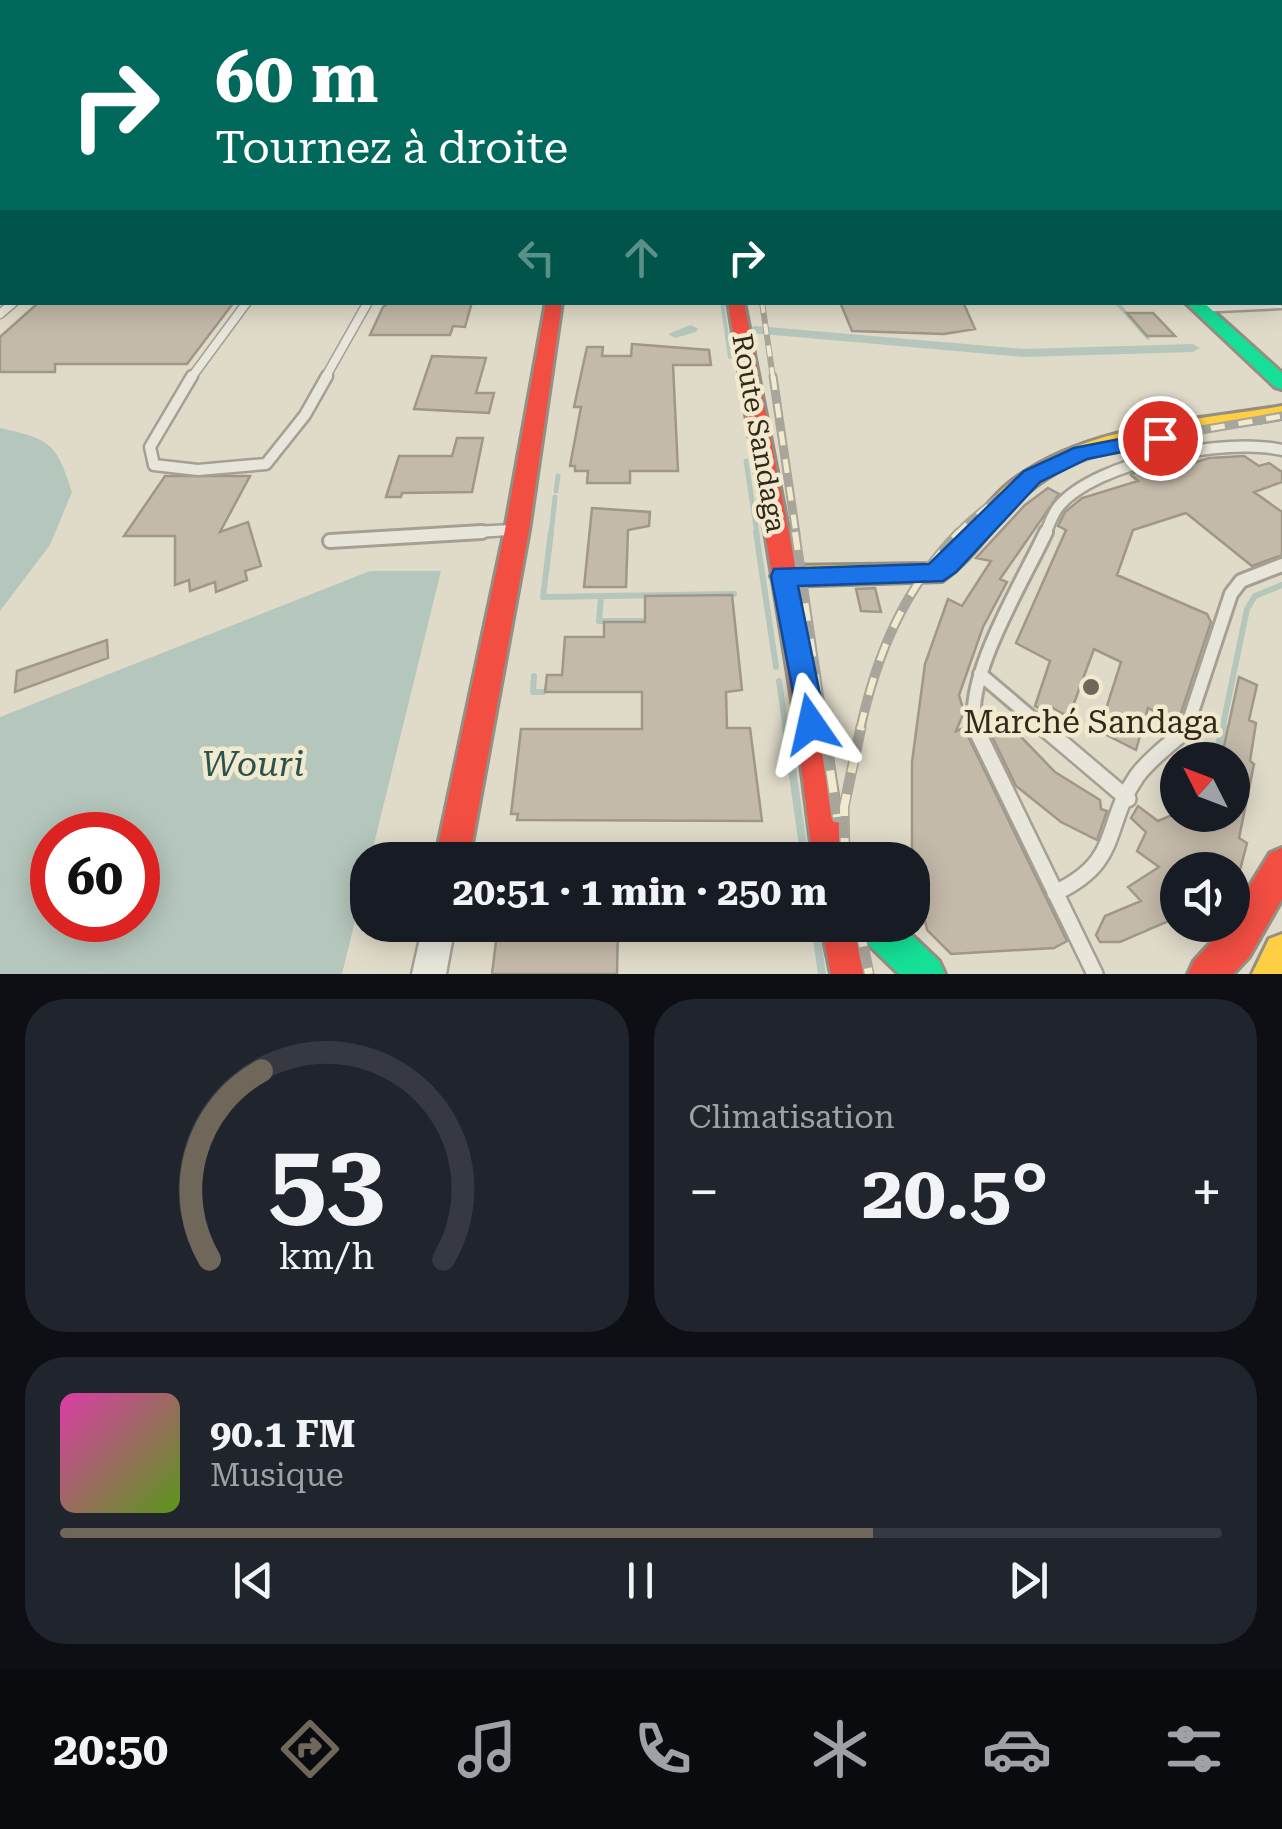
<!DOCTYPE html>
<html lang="fr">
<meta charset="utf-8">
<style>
body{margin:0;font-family:"Roboto Serif",serif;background:#20242c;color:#f1f3f6;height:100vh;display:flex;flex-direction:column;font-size:38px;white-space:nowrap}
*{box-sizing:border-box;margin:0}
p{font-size:32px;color:#9ea1a6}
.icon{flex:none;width:55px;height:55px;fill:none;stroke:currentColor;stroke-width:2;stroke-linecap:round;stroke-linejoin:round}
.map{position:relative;height:974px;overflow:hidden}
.panel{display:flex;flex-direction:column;gap:25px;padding:25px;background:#0d0f14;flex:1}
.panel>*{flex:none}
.top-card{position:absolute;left:0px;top:0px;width:1282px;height:305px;box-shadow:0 5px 25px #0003;background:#00695c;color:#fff;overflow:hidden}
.needle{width:65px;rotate:312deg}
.fabs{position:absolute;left:1160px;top:742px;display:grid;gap:20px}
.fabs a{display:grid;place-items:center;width:90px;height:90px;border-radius:50%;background:#171b24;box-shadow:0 5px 25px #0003;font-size:50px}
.speed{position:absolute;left:30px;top:812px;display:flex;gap:20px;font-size:50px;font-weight:700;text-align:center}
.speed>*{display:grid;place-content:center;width:130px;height:130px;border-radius:50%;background:#171b24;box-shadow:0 5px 25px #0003;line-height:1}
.speed .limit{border:15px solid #d22;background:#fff;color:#111}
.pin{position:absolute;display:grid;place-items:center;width:85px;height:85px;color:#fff;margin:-42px;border:5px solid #fff;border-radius:50%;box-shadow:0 2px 10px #0007}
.me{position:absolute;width:110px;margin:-55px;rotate:349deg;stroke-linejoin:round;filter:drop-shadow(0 0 8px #0008)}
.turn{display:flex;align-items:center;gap:35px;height:210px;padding:0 50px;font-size:45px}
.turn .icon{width:130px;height:130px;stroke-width:2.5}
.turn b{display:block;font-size:70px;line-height:85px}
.lanes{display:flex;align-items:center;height:95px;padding:0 50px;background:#0003;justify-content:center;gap:50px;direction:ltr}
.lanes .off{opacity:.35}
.big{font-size:75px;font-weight:700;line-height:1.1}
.panel .tile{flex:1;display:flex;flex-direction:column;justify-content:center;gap:15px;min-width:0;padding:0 35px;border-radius:40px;background:#20242c}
.panel .dial{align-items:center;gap:0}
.dial svg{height:260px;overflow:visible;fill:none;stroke:#363941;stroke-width:7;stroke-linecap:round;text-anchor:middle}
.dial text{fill:#f1f3f6;stroke:none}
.song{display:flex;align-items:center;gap:30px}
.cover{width:120px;height:120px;border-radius:15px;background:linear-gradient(135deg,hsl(320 70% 55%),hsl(90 70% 35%))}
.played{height:10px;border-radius:5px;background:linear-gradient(90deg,#6f6759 70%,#363941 70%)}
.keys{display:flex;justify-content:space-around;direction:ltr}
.heat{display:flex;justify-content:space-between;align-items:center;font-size:55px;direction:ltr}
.panel .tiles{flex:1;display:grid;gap:25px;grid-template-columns:1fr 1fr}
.tile:last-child{grid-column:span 2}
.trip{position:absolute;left:350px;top:842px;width:580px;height:100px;border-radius:40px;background:#171b24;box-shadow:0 5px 25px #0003;font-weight:700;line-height:100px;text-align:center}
.tabs{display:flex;height:160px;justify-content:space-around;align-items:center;background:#090b0e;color:#9ea1a6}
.tabs .icon{width:70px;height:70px}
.tabs .selected{color:#6f6759}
.tabs b{font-size:45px;color:#f1f3f6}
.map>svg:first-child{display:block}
.water{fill:#b5c6bc;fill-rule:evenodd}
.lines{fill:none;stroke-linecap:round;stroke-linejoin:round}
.stream-far3{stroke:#b5c6bc;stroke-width:4}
.stream-far2{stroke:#b5c6bc;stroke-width:5}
.stream-far1{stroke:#b5c6bc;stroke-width:6}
.stream{stroke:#b5c6bc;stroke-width:8}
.canal{fill:#b5c6bc;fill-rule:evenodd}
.building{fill:#c4baaa;stroke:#a09789;stroke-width:2.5}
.lane-far3-casing{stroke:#a5a093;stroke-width:11}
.lane-far2-casing{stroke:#a5a093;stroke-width:15}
.lane-far1-casing{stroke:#a5a093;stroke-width:18}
.lane-casing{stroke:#a5a093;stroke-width:20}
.street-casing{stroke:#a5a093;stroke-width:5}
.fast-casing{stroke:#948f83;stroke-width:6}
.slow-casing{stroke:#948f83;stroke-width:6}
.jam-casing{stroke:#948f83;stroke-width:6}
.lane-far3{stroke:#e8e5da;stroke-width:8}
.lane-far2{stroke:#e8e5da;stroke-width:10}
.lane-far1{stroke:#e8e5da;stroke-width:12}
.lane{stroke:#e8e5da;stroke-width:15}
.street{fill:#e8e5da;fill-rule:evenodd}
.fast{fill:#16e098;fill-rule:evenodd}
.slow{fill:#ffcf43;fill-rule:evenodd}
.jam{fill:#f24e42;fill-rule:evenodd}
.rail-far3-casing{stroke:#a8a59b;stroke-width:6}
.rail-far2-casing{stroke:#a8a59b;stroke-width:9}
.rail-far1-casing{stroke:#a8a59b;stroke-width:10}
.rail-casing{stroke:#a8a59b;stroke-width:11}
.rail-far3{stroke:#f2eace;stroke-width:4;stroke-dasharray:11;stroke-linecap:butt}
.rail-far2{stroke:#f2eace;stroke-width:5;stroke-dasharray:14;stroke-linecap:butt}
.rail-far1{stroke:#f2eace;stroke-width:6;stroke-dasharray:18;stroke-linecap:butt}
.rail{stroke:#f2eace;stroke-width:8;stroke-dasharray:22;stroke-linecap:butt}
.route{fill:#1a73e8;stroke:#114b97;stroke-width:2.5}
.poi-dot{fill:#6f6759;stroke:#f2eace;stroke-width:4}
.labels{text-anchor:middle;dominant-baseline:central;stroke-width:9;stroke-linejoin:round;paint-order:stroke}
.street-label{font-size:28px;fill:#32281c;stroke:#f2eace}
.near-poi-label{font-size:32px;fill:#32281c;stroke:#f2eace}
.near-water-label{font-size:35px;font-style:italic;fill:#2c5151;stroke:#f2eace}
</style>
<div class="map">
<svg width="1282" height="974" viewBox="0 0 1282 974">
<rect width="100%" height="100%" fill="#e0dbc9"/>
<!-- water -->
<path class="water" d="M 0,428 C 51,439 57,444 72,492 L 50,545 L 0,611 Z
M 370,571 L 441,571 L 342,974 L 0,974 L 0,717 ZM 52,835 L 138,835 L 138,920 L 52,920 Z"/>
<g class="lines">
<!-- stream-far3 -->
<path class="stream-far3" d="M 722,302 L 730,357
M 1116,302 L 1148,338
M 0,306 L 4,302"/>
<!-- stream-far2 -->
<path class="stream-far2" d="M 746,461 L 757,534
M 556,491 L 558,476
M 551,534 L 555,497"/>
<!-- stream-far1 -->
<path class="stream-far1" d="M 551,532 L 543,597 L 734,594
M 756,532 L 776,667
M 601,597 L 599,621 L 642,621
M 534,676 L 533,692 L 543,692
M 779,681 L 786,730
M 1222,730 L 1247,609 L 1255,596 L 1282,585"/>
<!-- stream -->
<path class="stream" d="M 786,727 L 805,860
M 1216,760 L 1223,727
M 815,925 L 822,974"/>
<!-- canal -->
<path class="canal" d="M 691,325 L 698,329 L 696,332 L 675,338 L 668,334 Z
M 756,326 L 1024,349 L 1193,344 L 1200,348 L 1193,352 L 1024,357 L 751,333 L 751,327 Z"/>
</g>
<!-- building -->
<path class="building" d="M 234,302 L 187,364 L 55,364 L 55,372 L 0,372 L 0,337 L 38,303 Z
M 390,302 L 472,302 L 465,327 L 453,326 L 450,335 L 370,335 L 383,307 Z
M 840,302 L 963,302 L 975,329 L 944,334 L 852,331 Z
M 1127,313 L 1153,313 L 1175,336 L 1147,336 Z
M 632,344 L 709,350 L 711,365 L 673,365 L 678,471 L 630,471 L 630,483 L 587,483 L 588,471 L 575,471 L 575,466 L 570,466 L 581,407 L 574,407 L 587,347 L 603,347 L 602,356 L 631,356 Z
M 432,356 L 486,358 L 476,393 L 494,393 L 489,413 L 414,409 Z
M 457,438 L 483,438 L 472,492 L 402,493 L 401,497 L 386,497 L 399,456 L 452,456 Z
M 1244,456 L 1259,466 L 1269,463 L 1282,472 L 1282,482 L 1254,492 L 1282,512 L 1282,555 L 1252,566 L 1186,513 L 1133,530 L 1117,575 L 1207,614 L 1211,622 L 1178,722 L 1148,708 L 1136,750 L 1099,731 L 1121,662 L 1094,649 L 1069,717 L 1049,706 L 1046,712 L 1035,706 L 1050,661 L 1016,643 L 1066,530 L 1058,526 L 1065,512 L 1082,498 L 1138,481 L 1131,475 L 1134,473 L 1155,468 L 1161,473 L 1209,458 Z
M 165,476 L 250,476 L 220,532 L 248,522 L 261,566 L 245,571 L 247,580 L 216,592 L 215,582 L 190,591 L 189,580 L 175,585 L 175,536 L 124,536 Z
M 1048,488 L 1059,494 L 1000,579 L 1007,582 L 983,627 L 959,695 L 964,712 L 956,731 L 964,728 L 1067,941 L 1054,948 L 951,954 L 927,930 L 916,877 L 912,876 L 912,762 L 925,664 L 948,599 L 962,606 L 991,561 L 976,558 L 1025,505 Z
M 592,508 L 650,512 L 649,526 L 628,530 L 626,587 L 584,587 Z
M 875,588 L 881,612 L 861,611 L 856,589 Z
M 732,595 L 742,690 L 726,692 L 727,728 L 750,728 L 762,821 L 517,820 L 518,814 L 511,814 L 521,729 L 642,729 L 642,692 L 545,692 L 547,675 L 562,675 L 565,637 L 604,637 L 604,622 L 645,622 L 645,596 Z
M 107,640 L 108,658 L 15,692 L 17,671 Z
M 1239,677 L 1257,685 L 1249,720 L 1256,723 L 1250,761 L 1254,764 L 1239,838 L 1247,843 L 1240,870 L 1178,870 L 1178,917 L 1120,942 L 1100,942 L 1096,935 L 1105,916 L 1141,901 L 1128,887 L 1159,867 L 1137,851 L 1146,832 L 1131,818 L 1138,806 L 1158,821 L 1172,815 L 1232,815 L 1232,760 L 1221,760 Z
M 999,714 L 1055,772 L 1100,800 L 1101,809 L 1107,811 L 1097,840 L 1061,822 L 1016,786 L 985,722 Z
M 498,925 L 618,925 L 617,974 L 492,974 Z"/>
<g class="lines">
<!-- lane-far3 casing -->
<g class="lane-far3-casing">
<path id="lane-far3" d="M 0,314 L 14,302
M 191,378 L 247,302
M 325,378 L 368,302"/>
</g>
<!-- lane-far2 casing -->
<g class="lane-far2-casing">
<path id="lane-far2" d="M 192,376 L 150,447 L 154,465 L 198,470 L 266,464 L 305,415 L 327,376
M 441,534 L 511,530
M 1045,534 C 1049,525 1053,513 1059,506 C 1097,461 1227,437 1282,450"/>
</g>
<!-- lane-far1 casing -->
<g class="lane-far1-casing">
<path id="lane-far1" d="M 330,541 L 482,532
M 980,674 L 1046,730
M 976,730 C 961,681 1025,578 1046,532
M 1186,730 L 1231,594 L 1241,581 L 1282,565"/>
</g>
<!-- lane casing -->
<g class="lane-casing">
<path id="lane" d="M 975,727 L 1095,974
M 1043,727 L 1128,799
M 1055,893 C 1123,861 1102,826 1137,776 C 1150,758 1173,742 1189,727"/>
</g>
<!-- street casing -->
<g class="street-casing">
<path id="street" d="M 1280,182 L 1282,182 L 1282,188 L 1280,188 Z
M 1280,215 L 1282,215 L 1282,223 L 1280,223 Z
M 1280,254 L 1282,254 L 1282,262 L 1280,262 Z
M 1280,300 L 1282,308 L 1198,312 L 1190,307 L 1198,302 L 1280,302 Z
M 423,925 L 455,925 L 446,974 L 412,974 Z"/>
</g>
<!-- fast casing -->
<g class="fast-casing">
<path id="fast" d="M 1185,302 L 1203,302 L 1282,373 L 1282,389 L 1275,387 Z
M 857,925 L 901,925 L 939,961 L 945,974 L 899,974 L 862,938 Z"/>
</g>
<!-- slow casing -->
<g class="slow-casing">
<path id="slow" d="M 1282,406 L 1282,418 C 1199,433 1094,435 1027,493 C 996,519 976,558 942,581 L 784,586 L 775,583 L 771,576 L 775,569 L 784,566 L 929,564 C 963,543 983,501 1016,478 C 1091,424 1194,421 1282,406 Z
M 1282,934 L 1282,974 L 1252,974 L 1269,939 Z"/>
</g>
<!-- jam casing -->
<g class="jam-casing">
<path id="jam" d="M 546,302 L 562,302 L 529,530 L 469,860 L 435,860 L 505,530 Z
M 728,302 L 744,302 L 826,724 L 847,860 L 813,860 L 796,724 Z
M 1282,848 L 1282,899 L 1249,957 L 1233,974 L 1188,974 L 1194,961 L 1227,925 L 1232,925 L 1232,915 L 1270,853 Z
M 821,925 L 857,925 L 869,974 L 831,974 Z"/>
</g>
<!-- lane-far3 -->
<use href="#lane-far3" class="lane-far3"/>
<!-- lane-far2 -->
<use href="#lane-far2" class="lane-far2"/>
<!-- lane-far1 -->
<use href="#lane-far1" class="lane-far1"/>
<!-- lane -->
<use href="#lane" class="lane"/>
<!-- street -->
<use href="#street" class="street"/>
<!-- fast -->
<use href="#fast" class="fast"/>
<!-- slow -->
<use href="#slow" class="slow"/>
<!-- jam -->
<use href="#jam" class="jam"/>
<!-- rail-far3 casing -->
<g class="rail-far3-casing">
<path id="rail-far3" d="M 762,302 L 773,378"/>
</g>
<!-- rail-far2 casing -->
<g class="rail-far2-casing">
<path id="rail-far2" d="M 773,376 L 796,534
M 957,534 C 1041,446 1170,437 1282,416"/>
</g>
<!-- rail-far1 casing -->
<g class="rail-far1-casing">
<path id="rail-far1" d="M 795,532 L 824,730
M 860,730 C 877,653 904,589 959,532"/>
</g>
<!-- rail casing -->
<g class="rail-casing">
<path id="rail" d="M 824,727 L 837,817
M 845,860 L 844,807 L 861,727
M 859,925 L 869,974"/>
</g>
<!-- rail-far3 -->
<use href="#rail-far3" class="rail-far3"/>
<!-- rail-far2 -->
<use href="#rail-far2" class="rail-far2"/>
<!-- rail-far1 -->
<use href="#rail-far1" class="rail-far1"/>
<!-- rail -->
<use href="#rail" class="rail"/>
</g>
<!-- sky -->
<linearGradient id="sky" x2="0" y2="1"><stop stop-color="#93bbd6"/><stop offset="0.53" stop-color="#f1efe7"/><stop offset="1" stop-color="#f1efe7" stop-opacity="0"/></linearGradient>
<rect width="1282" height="290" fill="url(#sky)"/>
<!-- route -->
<path class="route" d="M 1160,431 L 1167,433 L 1167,443 L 1087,459 L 1040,482 L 956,572 L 943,581 L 798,586 L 826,724 L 822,734 L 811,738 L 801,734 L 771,576 L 774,569 L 929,564 L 1024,471 L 1074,448 Z"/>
<!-- markers -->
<circle class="poi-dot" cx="1091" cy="687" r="10"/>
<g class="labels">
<!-- street labels -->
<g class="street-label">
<text transform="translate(759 433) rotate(80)">Route Sandaga</text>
</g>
<!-- near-poi labels -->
<g class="near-poi-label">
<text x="1091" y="722">Marché Sandaga</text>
</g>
<!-- near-water labels -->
<g class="near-water-label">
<text x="253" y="764">Wouri</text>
</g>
</g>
</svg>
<div class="fabs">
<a><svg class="needle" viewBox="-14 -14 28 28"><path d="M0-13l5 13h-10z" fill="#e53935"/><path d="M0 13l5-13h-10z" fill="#9ea1a6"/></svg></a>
<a><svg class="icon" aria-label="sound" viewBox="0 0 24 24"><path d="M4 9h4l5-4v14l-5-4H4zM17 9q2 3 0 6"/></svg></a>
</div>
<div class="speed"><div class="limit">60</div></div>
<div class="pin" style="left:1160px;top:438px;background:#d93025"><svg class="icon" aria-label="arrive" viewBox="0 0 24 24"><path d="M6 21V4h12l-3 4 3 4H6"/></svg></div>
<svg class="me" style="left:811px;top:724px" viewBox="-20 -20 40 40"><path d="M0-17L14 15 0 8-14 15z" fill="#1a73e8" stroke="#fff" stroke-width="4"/></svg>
<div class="trip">20:51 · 1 min · 250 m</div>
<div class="top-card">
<div class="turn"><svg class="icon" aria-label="right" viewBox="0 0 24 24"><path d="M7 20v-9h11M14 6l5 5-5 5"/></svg><div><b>60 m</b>Tournez à droite</div></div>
<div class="lanes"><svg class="icon off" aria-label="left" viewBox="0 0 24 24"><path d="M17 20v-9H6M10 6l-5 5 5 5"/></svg><svg class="icon off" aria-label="ahead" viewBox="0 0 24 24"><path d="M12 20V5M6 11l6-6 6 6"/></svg><svg class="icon" aria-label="right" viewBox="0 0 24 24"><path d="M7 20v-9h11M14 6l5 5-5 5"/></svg></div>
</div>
</div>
<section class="panel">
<div class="tiles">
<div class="tile dial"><svg viewBox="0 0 100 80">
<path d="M14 69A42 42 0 1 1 86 69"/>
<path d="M14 69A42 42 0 0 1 30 11" stroke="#6f6759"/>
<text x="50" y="56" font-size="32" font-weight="700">53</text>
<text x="50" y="72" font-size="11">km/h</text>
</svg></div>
<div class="tile"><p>Climatisation</p>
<div class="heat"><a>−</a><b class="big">20.5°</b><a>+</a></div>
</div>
<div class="tile">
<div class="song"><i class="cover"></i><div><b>90.1 FM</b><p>Musique</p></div></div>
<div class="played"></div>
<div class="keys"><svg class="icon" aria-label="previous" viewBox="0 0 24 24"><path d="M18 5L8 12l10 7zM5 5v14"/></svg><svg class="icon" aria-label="pause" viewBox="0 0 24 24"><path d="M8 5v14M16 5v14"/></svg><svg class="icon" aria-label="next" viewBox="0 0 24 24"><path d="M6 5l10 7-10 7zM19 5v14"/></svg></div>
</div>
</div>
</section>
<nav class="tabs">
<b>20:50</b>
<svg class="icon selected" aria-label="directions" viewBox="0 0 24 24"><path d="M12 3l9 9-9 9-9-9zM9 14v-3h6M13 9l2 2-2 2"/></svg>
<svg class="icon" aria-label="music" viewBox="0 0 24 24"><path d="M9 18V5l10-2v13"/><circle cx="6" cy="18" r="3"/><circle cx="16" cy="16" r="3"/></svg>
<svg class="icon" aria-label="phone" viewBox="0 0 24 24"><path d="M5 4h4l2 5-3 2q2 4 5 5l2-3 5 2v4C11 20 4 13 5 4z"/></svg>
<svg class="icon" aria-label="climate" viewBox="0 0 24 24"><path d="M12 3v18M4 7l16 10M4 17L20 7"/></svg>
<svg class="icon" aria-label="car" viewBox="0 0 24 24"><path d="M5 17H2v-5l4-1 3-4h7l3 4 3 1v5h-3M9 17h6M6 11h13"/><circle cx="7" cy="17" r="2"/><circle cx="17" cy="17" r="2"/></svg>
<svg class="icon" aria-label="filters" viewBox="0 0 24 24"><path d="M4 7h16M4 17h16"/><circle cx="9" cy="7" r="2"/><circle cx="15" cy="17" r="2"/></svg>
</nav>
